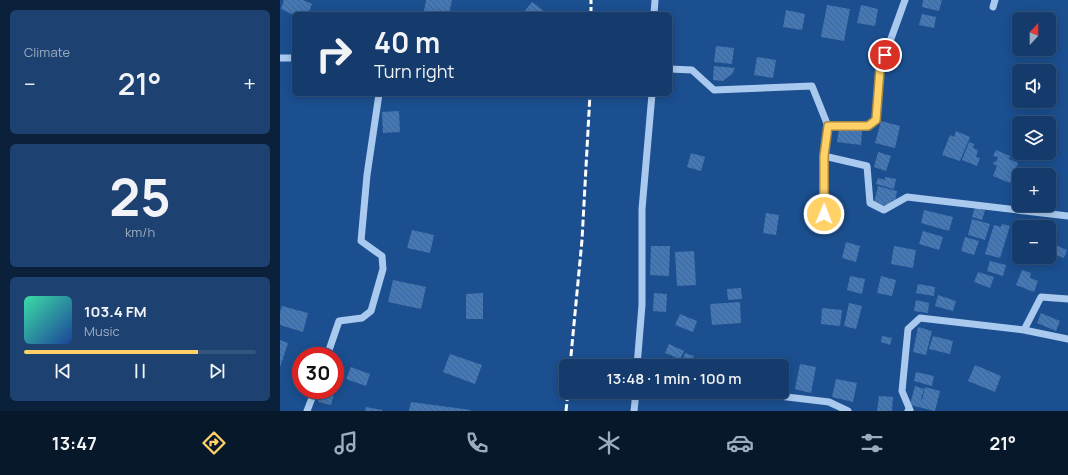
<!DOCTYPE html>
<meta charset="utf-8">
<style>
body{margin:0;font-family:Manrope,sans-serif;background:#1d4271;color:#f1f3f6;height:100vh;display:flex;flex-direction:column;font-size:15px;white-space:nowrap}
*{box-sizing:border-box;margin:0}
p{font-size:13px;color:#9dadc1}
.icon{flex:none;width:22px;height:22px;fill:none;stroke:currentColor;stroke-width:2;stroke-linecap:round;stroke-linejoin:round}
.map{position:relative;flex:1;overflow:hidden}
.side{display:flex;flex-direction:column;gap:10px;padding:10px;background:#0b203b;width:280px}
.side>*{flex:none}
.guide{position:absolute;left:12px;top:12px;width:380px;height:84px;border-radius:6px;box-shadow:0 2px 10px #0003,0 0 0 1px #33557e;background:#143b6b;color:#f1f3f6;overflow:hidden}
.needle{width:26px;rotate:21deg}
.buttons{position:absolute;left:732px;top:12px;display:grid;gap:8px}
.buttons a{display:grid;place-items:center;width:44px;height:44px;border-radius:6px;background:#143b6b;box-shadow:0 2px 10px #0003,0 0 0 1px #33557e;font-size:20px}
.speed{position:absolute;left:12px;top:347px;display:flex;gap:8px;font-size:20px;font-weight:700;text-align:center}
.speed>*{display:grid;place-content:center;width:52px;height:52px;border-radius:50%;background:#143b6b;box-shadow:0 2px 10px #0003,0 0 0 1px #33557e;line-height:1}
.speed .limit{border:6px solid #d22;background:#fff;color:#111}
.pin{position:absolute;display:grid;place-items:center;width:34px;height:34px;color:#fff;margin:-17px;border:2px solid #fff;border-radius:50%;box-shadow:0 1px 4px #0007}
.me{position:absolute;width:44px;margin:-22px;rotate:1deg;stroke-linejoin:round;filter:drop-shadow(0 0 3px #0008)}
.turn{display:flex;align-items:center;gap:14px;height:84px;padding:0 16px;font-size:18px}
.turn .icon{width:52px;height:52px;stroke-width:2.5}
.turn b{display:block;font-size:28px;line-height:34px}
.big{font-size:30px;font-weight:600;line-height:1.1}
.side .widget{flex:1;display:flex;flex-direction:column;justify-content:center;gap:6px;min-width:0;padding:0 14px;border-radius:6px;background:#1d4271}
.side .dial{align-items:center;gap:0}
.dial b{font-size:52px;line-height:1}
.song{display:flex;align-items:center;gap:12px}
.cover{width:48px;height:48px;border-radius:6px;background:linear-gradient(135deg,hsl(160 70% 55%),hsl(220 70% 35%))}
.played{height:4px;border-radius:2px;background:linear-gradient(90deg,#ffd166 75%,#33557e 75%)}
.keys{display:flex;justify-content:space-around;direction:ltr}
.heat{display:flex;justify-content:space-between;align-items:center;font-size:22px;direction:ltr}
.trip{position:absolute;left:279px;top:359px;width:230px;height:40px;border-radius:6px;background:#143b6b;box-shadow:0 2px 10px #0003,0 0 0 1px #33557e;font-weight:600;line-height:40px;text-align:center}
.tab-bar{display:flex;height:64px;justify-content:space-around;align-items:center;background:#08182b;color:#9dadc1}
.tab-bar .icon{width:28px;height:28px}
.tab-bar .on{color:#ffd166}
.tab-bar b{font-size:18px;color:#f1f3f6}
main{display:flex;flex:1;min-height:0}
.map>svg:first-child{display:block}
.building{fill:url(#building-back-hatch)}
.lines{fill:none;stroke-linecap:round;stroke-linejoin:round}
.minor{stroke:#a9c9ee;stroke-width:7}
.rail{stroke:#fff;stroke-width:3;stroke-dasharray:7 3;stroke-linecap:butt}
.route-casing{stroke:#a68842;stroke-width:10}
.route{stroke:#ffd166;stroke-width:7}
</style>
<main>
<section class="side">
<div class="widget"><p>Climate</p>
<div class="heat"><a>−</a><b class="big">21°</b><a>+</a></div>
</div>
<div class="widget dial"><b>25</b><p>km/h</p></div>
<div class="widget">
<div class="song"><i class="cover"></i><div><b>103.4 FM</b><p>Music</p></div></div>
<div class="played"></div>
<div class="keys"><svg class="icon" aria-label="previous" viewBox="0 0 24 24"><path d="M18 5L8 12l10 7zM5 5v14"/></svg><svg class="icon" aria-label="pause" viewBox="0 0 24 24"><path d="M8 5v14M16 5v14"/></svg><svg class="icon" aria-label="next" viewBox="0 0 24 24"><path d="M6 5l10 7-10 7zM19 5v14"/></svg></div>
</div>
</section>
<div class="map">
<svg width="788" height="411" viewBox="0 0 788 411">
<defs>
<pattern id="building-back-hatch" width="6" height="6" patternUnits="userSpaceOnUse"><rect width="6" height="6" fill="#4478b7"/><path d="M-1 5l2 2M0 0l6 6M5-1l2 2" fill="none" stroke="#486282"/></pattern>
</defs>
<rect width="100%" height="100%" fill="#1b4f8f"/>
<!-- building -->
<path class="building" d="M 4,0 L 23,0 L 32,4 L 28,14 L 14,15 L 1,9 Z
M 146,0 L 172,0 L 169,14 L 158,14 L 144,11 Z
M 643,0 L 662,0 L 659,11 L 642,7 Z
M 252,2 L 265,12 L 264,14 L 246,14 L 244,12 Z
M 547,5 L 570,9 L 564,41 L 541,37 Z
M 581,5 L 598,9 L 595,26 L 577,23 Z
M 506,10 L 525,14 L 522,30 L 503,27 Z
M 642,14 L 656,17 L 654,28 L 639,25 Z
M 436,46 L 454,48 L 452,64 L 434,62 Z
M 477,57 L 496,60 L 493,78 L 474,75 Z
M 434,66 L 455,68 L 452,74 L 443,81 L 433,80 Z
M 119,111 L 120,132 L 103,133 L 102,112 Z
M 601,121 L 620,126 L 615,148 L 595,143 Z
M 559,128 L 582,131 L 581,145 L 557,142 Z
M 676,131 L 690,137 L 680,161 L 662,155 L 670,135 L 674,137 Z
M 689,142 L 694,144 L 693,148 L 698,150 L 696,157 L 700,158 L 697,166 L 682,160 Z
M 716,150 L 730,156 L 729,159 L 738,163 L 730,183 L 713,176 L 717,166 L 713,164 L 714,161 L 716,162 L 718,157 L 713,156 Z
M 598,152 L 611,156 L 606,171 L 594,167 Z
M 411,153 L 425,157 L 421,171 L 407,167 Z
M 605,177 L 616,179 L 614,189 L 596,184 L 598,178 L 605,180 Z
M 598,186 L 617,191 L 615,201 L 612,200 L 610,206 L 594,203 Z
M 695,207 L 705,210 L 702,220 L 692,217 Z
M 644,210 L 673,217 L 669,231 L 641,223 Z
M 486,213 L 499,215 L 496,235 L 483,233 Z
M 692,219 L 710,224 L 705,240 L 688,235 Z
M 722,224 L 730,226 L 720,258 L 705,254 L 714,225 L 721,227 Z
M 132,230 L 154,235 L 150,253 L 127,248 Z
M 643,231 L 663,237 L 659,250 L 639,244 Z
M 685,237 L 699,241 L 694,255 L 681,251 Z
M 566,242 L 580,246 L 576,262 L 562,258 Z
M 773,244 L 787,250 L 784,258 L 770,253 Z
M 371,246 L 390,246 L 389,276 L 370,275 Z
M 614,246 L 636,250 L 633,268 L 611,264 Z
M 414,251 L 416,285 L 397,286 L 395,252 Z
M 710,261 L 726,265 L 723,276 L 707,271 Z
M 742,270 L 751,273 L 750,278 L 758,281 L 754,292 L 736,285 Z
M 698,272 L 714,277 L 710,288 L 694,282 Z
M 570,276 L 585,279 L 582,294 L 567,290 Z
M 601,276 L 616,280 L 612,296 L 597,293 Z
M 113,280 L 146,287 L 141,309 L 108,302 Z
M 638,284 L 655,287 L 654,296 L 636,293 Z
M 461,288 L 462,299 L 448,300 L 447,289 Z
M 203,293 L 203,319 L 186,319 L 186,294 Z
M 374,293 L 387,294 L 386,312 L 373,311 Z
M 658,295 L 676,301 L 673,311 L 655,306 Z
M 636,300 L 649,303 L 648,313 L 634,311 Z
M 460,302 L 461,323 L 432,325 L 430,304 Z
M 569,303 L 582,306 L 576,329 L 564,326 Z
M 2,306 L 28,313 L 23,332 L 0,325 L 0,312 Z
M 542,308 L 562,310 L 560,326 L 541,324 Z
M 761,313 L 780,321 L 776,331 L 757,323 Z
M 400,314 L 417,321 L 413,332 L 395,325 Z
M 638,327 L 652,331 L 646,355 L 633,352 Z
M 602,336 L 612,338 L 610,345 L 601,342 Z
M 653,336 L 673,341 L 670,354 L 649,349 Z
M 0,340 L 8,343 L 0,367 Z
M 389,344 L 404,351 L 400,359 L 385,353 Z
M 405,353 L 414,356 L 411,363 L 403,359 Z
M 170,354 L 202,365 L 195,384 L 163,372 Z
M 520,364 L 536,367 L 531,393 L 515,389 Z
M 695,365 L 721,376 L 715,392 L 688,381 Z
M 71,367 L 90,374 L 86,386 L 66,379 Z
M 636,372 L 654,376 L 652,386 L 634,381 Z
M 556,379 L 577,383 L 573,402 L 552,397 Z
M 635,386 L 644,389 L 641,399 L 642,400 L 645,387 L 660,391 L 655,411 L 630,405 Z
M 41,390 L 55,390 L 51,405 L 38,402 Z
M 599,396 L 613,397 L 612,411 L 597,411 Z
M 131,402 L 191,410 L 190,411 L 129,411 Z
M 86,407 L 102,410 L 102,411 L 85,411 Z"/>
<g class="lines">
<!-- minor -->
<path class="minor" d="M 713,7 L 715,0
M 374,14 L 375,0
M 0,58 L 14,58
M 390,69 L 412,70 L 434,90 L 532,86 L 548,126 L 588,126 L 596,120 L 600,69 L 625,0
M 548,126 L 544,156 L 587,166 L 590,203 L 604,210 L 627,197 L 788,216
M 543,214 L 544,156
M 744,330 L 788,339
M 47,356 L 59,321 L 82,318 L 91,311 L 103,269 L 102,256 L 81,241 L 87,175 L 99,94
M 357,366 L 362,305 L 362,209 L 372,94
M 466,392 L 549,402 L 568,411
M 27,411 L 35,390
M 354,411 L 356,392
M 628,411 L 630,410 L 622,391 L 628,329 L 640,318 L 744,330 L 761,297 L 788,299"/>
<!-- rail -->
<path class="rail" d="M 311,14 L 311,0
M 290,366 L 302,240 L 310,94
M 286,411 L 288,392"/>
</g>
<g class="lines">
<!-- route casing -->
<g class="route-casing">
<path id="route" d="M 544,214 L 544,156 L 548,126 L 588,126 L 596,120 L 600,69 L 605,55"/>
</g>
<!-- route -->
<use href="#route" class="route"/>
</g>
</svg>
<div class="buttons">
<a><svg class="needle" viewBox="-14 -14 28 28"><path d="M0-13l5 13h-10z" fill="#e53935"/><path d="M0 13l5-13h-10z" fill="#9dadc1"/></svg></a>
<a><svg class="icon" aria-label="sound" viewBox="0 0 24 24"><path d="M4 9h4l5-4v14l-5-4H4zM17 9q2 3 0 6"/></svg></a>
<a><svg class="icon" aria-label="layers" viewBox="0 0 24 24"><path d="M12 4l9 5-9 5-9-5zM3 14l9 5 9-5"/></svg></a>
<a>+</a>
<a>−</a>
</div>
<div class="speed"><div class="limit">30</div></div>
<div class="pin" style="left:605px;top:55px;background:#d93025"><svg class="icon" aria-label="arrive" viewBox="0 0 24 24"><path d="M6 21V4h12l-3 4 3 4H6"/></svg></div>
<svg class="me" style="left:544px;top:214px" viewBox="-20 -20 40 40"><circle r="17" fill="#ffd166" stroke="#fff" stroke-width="3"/><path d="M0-11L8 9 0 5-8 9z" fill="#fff"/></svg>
<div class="trip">13:48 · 1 min · 100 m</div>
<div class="guide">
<div class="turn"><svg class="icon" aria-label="right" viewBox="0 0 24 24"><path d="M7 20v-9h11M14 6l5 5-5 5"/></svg><div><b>40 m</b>Turn right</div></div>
</div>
</div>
</main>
<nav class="tab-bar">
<b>13:47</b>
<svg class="icon on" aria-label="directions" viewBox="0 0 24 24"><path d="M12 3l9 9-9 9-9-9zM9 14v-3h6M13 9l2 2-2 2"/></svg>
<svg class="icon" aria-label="music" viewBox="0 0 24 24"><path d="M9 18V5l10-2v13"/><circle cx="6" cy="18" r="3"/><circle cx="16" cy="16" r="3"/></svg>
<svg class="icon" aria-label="phone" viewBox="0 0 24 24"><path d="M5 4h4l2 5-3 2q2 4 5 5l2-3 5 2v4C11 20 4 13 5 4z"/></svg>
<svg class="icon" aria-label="climate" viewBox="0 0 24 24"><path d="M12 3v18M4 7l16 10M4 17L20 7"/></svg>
<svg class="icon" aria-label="car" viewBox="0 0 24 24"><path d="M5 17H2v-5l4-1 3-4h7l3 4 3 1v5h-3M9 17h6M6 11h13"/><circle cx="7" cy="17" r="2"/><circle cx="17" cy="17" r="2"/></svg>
<svg class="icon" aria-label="filters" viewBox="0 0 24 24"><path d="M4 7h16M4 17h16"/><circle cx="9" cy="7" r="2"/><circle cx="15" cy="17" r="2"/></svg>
<b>21°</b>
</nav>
